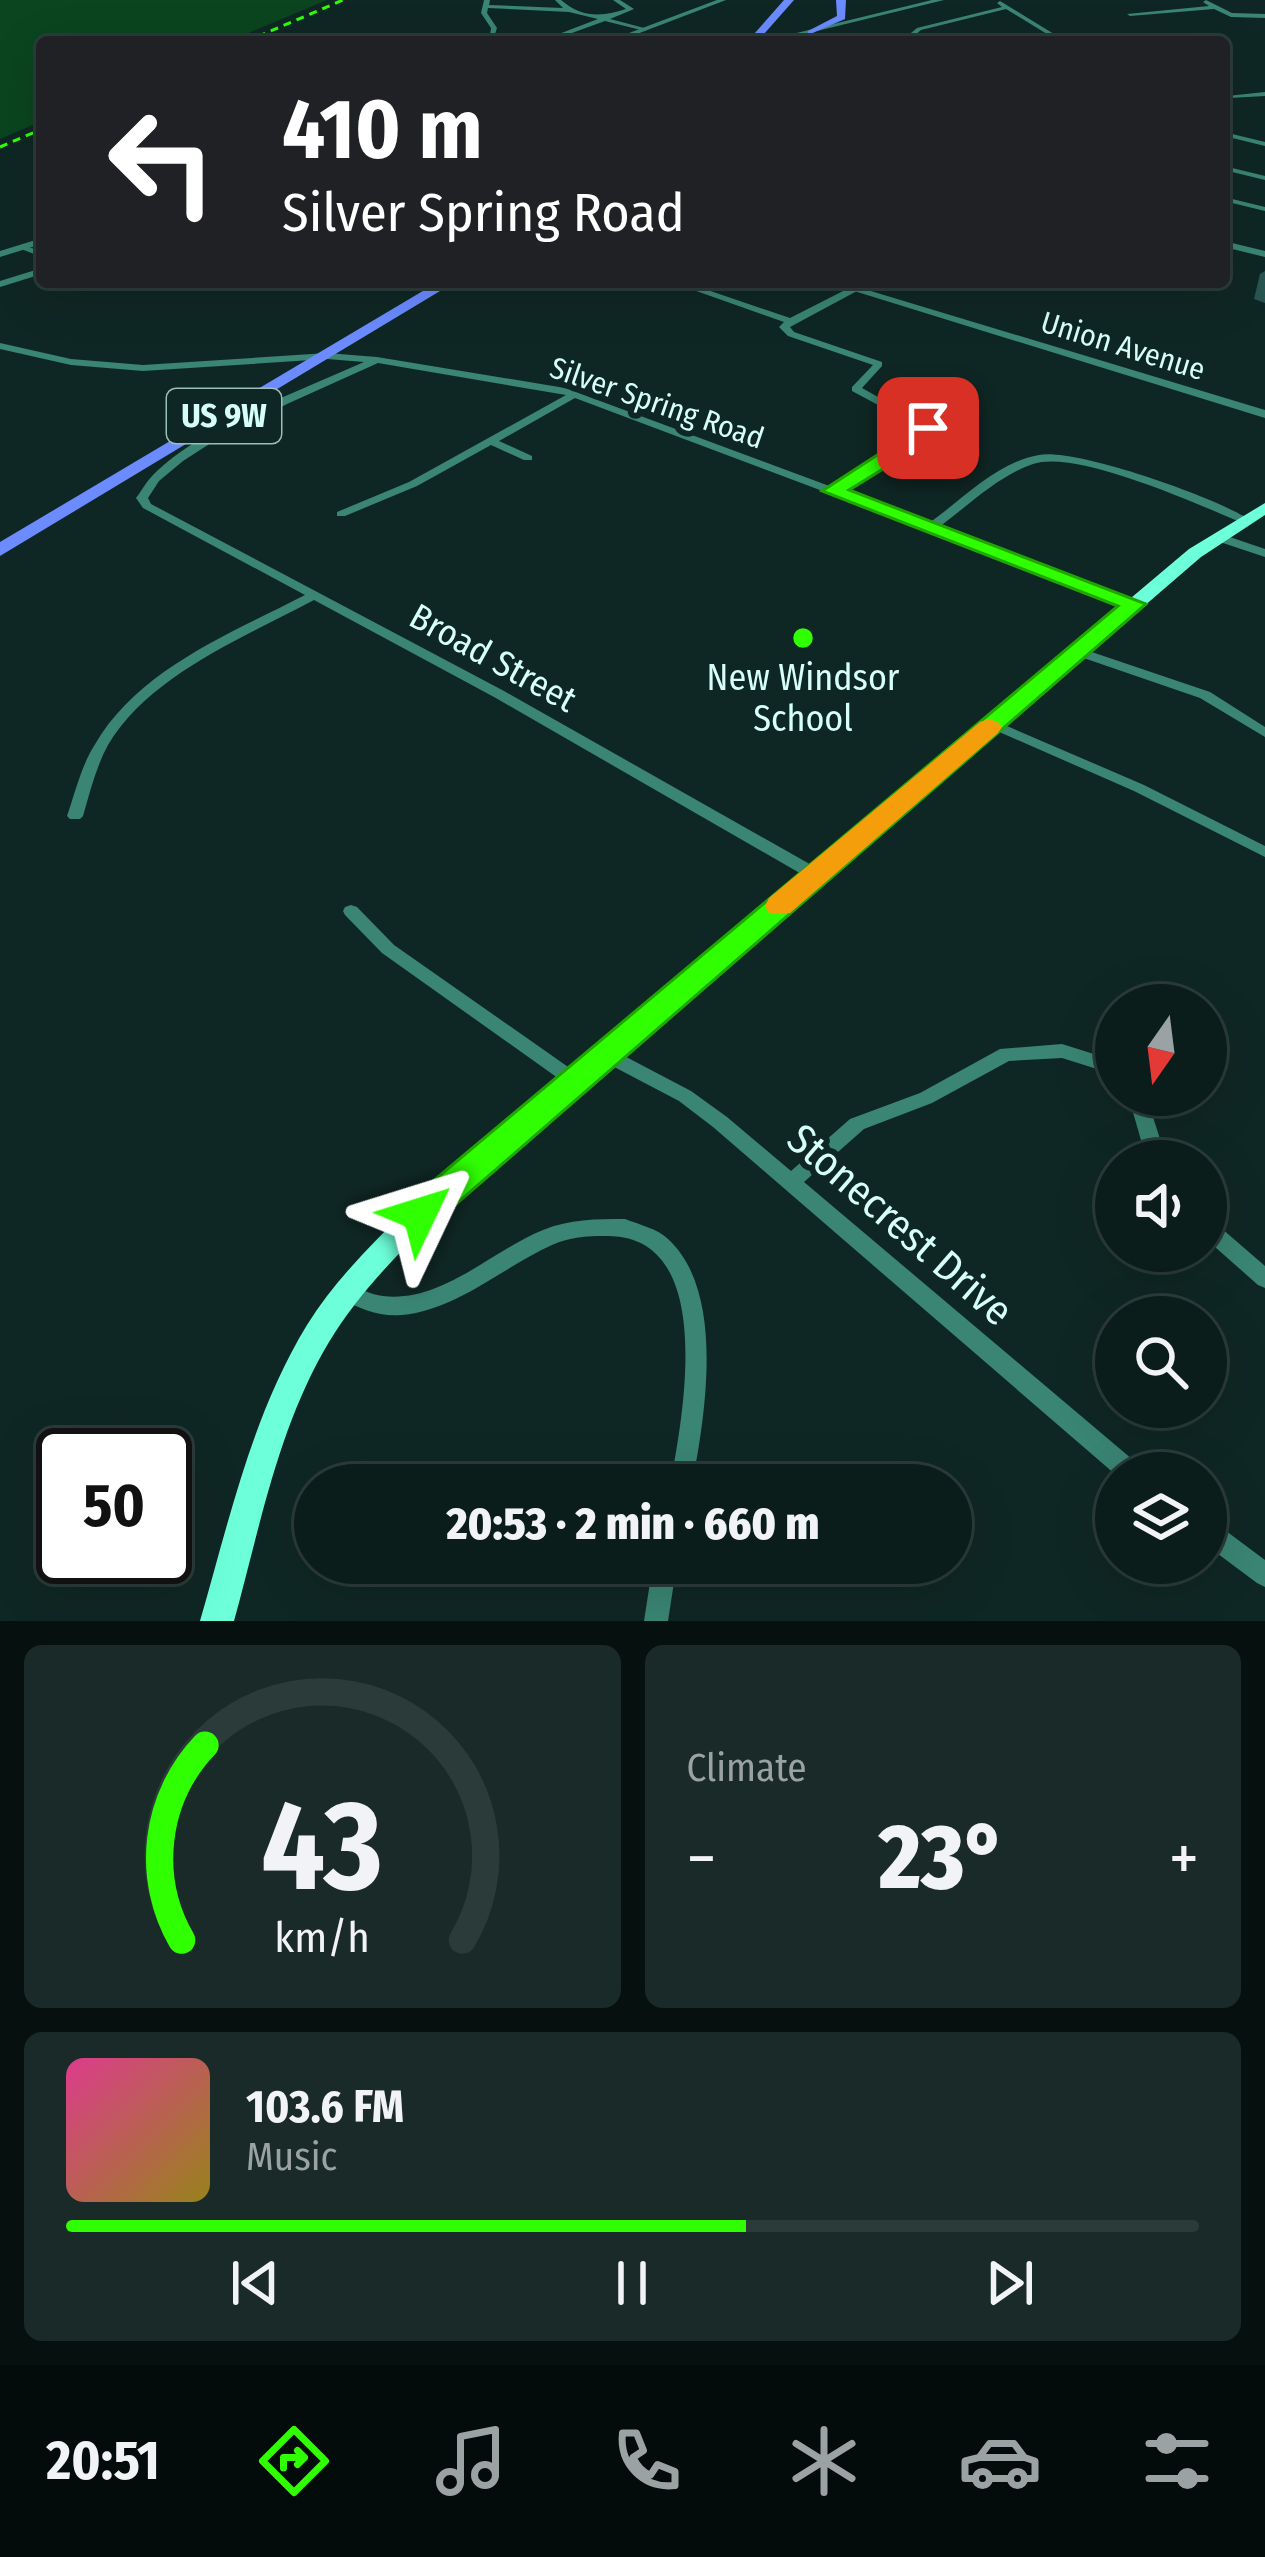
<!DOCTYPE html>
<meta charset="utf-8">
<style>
body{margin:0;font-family:"Fira Sans Condensed",sans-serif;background:#192a28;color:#f1f3f6;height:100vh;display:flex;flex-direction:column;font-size:45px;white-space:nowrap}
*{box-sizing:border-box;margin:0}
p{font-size:39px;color:#9aa2a3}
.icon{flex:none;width:66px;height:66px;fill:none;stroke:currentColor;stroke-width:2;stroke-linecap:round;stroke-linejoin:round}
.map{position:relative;height:1621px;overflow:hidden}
.panel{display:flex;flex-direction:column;gap:24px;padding:24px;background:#06100f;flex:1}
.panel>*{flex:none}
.top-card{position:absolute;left:36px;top:36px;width:1194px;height:252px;border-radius:12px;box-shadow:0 12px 48px #0002,0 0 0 3px #2b3b3a;background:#202124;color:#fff;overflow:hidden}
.needle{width:78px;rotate:194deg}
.buttons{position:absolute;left:1095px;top:984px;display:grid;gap:24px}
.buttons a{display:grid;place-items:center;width:132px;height:132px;border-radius:50%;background:#0b1d1b;box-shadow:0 12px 48px #0002,0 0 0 3px #2b3b3a;font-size:60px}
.speed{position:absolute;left:36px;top:1428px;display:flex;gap:24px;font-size:60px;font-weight:700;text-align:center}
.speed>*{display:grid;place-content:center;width:156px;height:156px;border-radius:50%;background:#0b1d1b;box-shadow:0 12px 48px #0002,0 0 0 3px #2b3b3a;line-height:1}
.speed .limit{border:6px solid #111;border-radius:18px;background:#fff;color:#111}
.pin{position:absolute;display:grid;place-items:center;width:102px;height:102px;color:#fff;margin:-51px;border-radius:24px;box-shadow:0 6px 18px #0006}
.me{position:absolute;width:132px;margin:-66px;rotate:49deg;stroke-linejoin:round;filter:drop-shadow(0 0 9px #0008)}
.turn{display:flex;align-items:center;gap:42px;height:252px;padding:0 48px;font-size:54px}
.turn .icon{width:156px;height:156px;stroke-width:2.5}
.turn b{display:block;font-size:84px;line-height:102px}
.big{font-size:90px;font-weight:800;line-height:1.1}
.panel .widget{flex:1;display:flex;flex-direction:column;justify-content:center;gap:18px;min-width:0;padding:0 42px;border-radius:18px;background:#192a28}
.panel .dial{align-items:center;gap:0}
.dial svg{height:312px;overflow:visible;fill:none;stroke:#2b3b3a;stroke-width:7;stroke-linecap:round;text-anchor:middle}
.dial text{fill:#f1f3f6;stroke:none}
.song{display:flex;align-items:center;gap:36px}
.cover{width:144px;height:144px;border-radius:18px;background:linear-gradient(135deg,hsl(330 70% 55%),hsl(50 70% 35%))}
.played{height:12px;border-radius:6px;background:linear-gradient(90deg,#2fff01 60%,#2b3b3a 60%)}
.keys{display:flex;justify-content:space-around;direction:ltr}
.heat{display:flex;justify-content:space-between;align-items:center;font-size:66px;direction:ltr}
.panel .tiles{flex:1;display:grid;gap:24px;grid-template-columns:1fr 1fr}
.widget:last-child{grid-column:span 2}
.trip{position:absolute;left:294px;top:1464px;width:678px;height:120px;border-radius:60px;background:#0b1d1b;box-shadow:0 12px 48px #0002,0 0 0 3px #2b3b3a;font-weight:800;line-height:120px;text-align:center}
.menu{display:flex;height:192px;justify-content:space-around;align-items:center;background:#040c0b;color:#9aa2a3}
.menu .icon{width:84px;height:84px}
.menu .on{color:#2fff01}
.menu b{font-size:54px;color:#f1f3f6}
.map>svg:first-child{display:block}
.water{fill:#0a451f}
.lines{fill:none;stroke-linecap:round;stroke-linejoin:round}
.minor{fill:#3a8573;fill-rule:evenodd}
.tertiary{fill:#3a8573;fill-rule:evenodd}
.secondary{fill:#6cffd9;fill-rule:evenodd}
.trunk{fill:#6b8bff;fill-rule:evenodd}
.rail{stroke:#2fff01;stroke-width:3;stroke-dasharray:8 6;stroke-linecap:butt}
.tertiary-bridge{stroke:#3a8573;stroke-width:8}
.wall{fill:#285551}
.route{fill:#2fff01;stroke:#1fa601;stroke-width:3}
.slow{fill:#f59e0b}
.poi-dot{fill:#2fff01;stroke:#0f2724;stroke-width:4.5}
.labels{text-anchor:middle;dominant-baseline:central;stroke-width:12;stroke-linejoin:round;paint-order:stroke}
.far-street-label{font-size:30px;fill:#d5fff8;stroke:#0f2724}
.shield{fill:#0f2724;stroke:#9abeb8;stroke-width:3}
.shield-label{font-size:33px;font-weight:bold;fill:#d5fff8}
.street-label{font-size:36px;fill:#d5fff8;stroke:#0f2724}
.poi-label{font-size:36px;fill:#d5fff8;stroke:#0f2724}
.near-street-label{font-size:42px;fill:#d5fff8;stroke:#0f2724}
</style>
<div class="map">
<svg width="1265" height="1621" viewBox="0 0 1265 1621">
<rect width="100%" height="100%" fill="#0f2724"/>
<!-- water -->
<path class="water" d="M 0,0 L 327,0 L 227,42 L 42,42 L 42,121 L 0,139 Z"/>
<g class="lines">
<!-- minor -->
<path class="minor" d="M 484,0 L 490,0 L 489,5 L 563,8 L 555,0 L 561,0 C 582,18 602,17 626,9 L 613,0 L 620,0 L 634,9 L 610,19 L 648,29 L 645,31 L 605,21 L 547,42 L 538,42 L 598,19 L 569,12 L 488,8 L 487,13 L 497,28 L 495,34 L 533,42 L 490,36 L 491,28 L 481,13 Z
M 1206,0 L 1232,13 L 1265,14 L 1265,18 L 1231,17 L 1214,9 L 1130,16 L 1127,14 L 1209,6 L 1203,2 Z
M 1000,1 L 1067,42 L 1060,42 L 1006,9 L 921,30 L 907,42 L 900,42 L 917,28 L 1002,7 L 997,3 Z
M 1265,92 L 1265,96 L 1230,98 L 1227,96 Z
M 1224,132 L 1265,142 L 1265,146 L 1224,136 Z
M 1224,166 L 1265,176 L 1265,180 L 1224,170 Z
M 1224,197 L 1265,207 L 1265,211 L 1224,201 Z
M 1224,241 L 1265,251 L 1265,257 L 1224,247 Z
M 21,245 L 42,251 L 42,257 L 21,249 Z
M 42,268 L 42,274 L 0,287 L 0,281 Z
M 671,282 L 684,282 L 790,318 L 851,287 L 857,287 L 857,291 L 790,327 L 794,332 L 882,362 L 882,366 L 862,388 L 933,428 L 841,491 L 929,523 C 962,500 997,462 1039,455 C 1077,448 1217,498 1250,520 L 1244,523 L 1240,522 C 1197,504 1076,449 1033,464 C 998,476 969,505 939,527 L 1138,601 L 1140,604 L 1134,608 L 575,398 L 499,441 L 532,456 L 532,460 L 524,460 L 491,445 L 417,486 L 345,516 L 337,516 L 337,512 L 409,482 L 566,395 L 378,363 L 287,404 L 214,441 L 183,461 L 159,481 L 148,498 L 151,504 L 504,691 L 822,871 L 824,875 L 822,879 L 810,879 L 494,697 L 314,600 C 245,637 149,675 108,745 C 96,767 90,792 83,816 L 80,819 L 70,819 L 67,816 C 75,793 81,767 94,746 C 138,669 230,634 305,595 L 143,508 L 136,498 C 142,490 147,481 153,475 C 200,427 302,390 364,362 L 327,359 L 143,371 L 71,365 L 0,349 L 0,343 L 71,359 L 143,365 L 327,353 L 377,357 L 565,388 L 832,487 L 921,428 L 852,391 L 852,387 L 873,365 L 788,336 L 779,327 L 784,322 Z
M 1218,533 L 1265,549 L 1265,557 L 1214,540 L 1212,537 Z
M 1077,647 L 1210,692 L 1265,727 L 1265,737 L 1200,698 L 1072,654 L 1070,651 L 1072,648 Z
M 993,720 L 1144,785 L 1265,846 L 1265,857 L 1134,791 L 988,727 L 986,724 L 988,721 Z
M 351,905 L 357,907 L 394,945 L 581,1076 L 584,1081 L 581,1086 L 575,1088 L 569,1086 L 382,953 L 345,915 L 343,911 L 345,907 Z
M 1062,1044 L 1116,1061 L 1116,1075 L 1062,1058 L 1009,1061 L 932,1103 L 864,1129 L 804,1182 L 1139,1465 L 1142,1473 L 1116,1475 L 713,1127 L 679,1101 L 599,1059 L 596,1054 L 599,1049 L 605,1047 L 611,1049 L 691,1091 L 727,1117 L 791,1171 L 850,1119 L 920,1093 L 1000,1049 Z
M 1128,1095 L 1146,1095 L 1167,1161 L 1147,1161 Z
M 625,1219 C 638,1224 658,1229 668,1239 C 726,1292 705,1417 692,1485 L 670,1485 C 683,1417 718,1233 605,1236 C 586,1236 570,1237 552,1245 C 503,1267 457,1310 402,1315 C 379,1317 361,1309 341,1299 L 338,1293 L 341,1287 L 348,1284 C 359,1288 371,1295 383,1296 C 442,1303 491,1251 543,1230 C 570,1219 596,1219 625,1219 Z
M 1206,1219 L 1213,1221 L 1265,1266 L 1265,1288 L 1258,1285 L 1206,1239 Z
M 1206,1518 L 1214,1522 L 1265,1560 L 1265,1587 L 1257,1583 L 1206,1545 Z
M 653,1563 L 677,1563 L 668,1621 L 644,1621 Z"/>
<!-- tertiary -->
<path class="tertiary" d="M 717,0 L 726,0 L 616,42 L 605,42 Z
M 932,0 L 944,0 L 780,40 L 776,38 Z
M 42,238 L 42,244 L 0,257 L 0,251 Z
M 825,282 L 841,282 L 1265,410 L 1265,418 Z"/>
<!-- secondary -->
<path class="secondary" d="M 1265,503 L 1265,515 L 1201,557 L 430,1222 C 393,1259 356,1297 329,1342 C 278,1427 260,1527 234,1621 L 200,1621 C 229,1521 252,1415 307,1325 C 335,1280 373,1243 410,1206 L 1189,549 Z"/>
<!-- trunk -->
<path class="trunk" d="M 784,0 L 794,0 L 757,42 L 747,42 Z
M 836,0 L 846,0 L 845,19 L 808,35 L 808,31 L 837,16 Z
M 438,282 L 455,282 L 0,556 L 0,542 Z"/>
<!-- rail -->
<path class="rail" d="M 245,42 L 343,0
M 0,147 L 42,129"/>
<!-- tertiary-bridge -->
<path class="tertiary-bridge" d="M 760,42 L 780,38"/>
</g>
<!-- wall -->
<path class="wall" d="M 1265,271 L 1265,303 L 1254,299 L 1260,274 Z"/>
<!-- route -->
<path class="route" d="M 928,422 L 938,428 L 927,442 L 849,490 L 1146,604 L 432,1225 L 420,1229 L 407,1225 L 402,1214 L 407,1203 L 1118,606 L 822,491 Z"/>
<!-- slow -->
<path class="slow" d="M 989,719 L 998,722 L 1002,727 L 998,733 L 790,913 L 769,913 L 765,906 L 769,898 L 980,722 Z"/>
<!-- markers -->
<circle class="poi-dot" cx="803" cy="638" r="12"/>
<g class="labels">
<!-- far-street labels -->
<g class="far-street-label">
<text transform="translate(1123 346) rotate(17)">Union Avenue</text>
<text transform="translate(657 403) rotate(19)">Silver Spring Road</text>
</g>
<!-- shield labels -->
<rect class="shield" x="167" y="389" width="114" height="54" rx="9"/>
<g class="shield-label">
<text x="224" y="416">US 9W</text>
</g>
<!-- street labels -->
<g class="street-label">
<text transform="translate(493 658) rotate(29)">Broad Street</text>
</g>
<!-- poi labels -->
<g class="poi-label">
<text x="803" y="678">New Windsor<tspan x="803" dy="41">School</tspan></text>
</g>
<!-- near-street labels -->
<g class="near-street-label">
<text transform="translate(900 1225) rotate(41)">Stonecrest Drive</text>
</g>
</g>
</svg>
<div class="buttons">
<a><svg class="needle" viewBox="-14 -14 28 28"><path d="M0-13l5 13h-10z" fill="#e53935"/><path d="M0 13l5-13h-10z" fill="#9aa2a3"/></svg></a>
<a><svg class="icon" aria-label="sound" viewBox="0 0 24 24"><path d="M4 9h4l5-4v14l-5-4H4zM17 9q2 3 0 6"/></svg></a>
<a><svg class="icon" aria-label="search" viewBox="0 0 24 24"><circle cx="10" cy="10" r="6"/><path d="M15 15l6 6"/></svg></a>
<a><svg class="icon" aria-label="layers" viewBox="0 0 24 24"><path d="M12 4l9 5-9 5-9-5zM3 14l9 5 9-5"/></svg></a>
</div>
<div class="speed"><div class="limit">50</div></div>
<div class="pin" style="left:928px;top:428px;background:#d93025"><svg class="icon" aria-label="arrive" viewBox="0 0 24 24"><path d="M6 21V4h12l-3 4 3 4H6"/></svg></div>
<svg class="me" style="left:420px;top:1214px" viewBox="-20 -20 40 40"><path d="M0-17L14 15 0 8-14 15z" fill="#2fff01" stroke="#fff" stroke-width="4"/></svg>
<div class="trip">20:53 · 2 min · 660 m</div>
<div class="top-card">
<div class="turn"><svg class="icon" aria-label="left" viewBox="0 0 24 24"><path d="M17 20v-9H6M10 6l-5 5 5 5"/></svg><div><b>410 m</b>Silver Spring Road</div></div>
</div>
</div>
<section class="panel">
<div class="tiles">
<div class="widget dial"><svg viewBox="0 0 100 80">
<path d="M14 69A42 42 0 1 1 86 69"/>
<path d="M14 69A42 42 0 0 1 20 19" stroke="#2fff01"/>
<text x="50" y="56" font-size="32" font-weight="700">43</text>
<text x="50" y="72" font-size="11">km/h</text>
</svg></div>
<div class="widget"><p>Climate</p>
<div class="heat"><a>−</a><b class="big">23°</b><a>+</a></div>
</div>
<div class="widget">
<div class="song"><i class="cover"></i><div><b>103.6 FM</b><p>Music</p></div></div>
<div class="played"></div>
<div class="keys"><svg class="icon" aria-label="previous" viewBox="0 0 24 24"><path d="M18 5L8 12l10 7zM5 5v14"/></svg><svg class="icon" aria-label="pause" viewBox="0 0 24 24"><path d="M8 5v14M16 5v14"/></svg><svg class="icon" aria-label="next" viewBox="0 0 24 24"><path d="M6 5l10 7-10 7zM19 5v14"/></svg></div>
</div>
</div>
</section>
<nav class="menu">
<b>20:51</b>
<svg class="icon on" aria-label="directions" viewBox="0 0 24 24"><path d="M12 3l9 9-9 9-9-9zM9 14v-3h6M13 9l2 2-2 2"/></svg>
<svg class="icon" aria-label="music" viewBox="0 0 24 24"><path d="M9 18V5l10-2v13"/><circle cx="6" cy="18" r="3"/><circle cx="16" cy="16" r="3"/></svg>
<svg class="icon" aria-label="phone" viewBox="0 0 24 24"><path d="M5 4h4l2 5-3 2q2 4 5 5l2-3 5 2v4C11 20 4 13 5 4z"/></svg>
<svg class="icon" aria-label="climate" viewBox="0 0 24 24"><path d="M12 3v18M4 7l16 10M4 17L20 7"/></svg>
<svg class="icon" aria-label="car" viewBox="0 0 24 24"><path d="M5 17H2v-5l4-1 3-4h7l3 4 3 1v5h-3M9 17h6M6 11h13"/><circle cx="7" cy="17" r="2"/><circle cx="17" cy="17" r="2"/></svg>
<svg class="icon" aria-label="filters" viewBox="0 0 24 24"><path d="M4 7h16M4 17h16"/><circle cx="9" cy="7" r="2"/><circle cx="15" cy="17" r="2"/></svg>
</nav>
